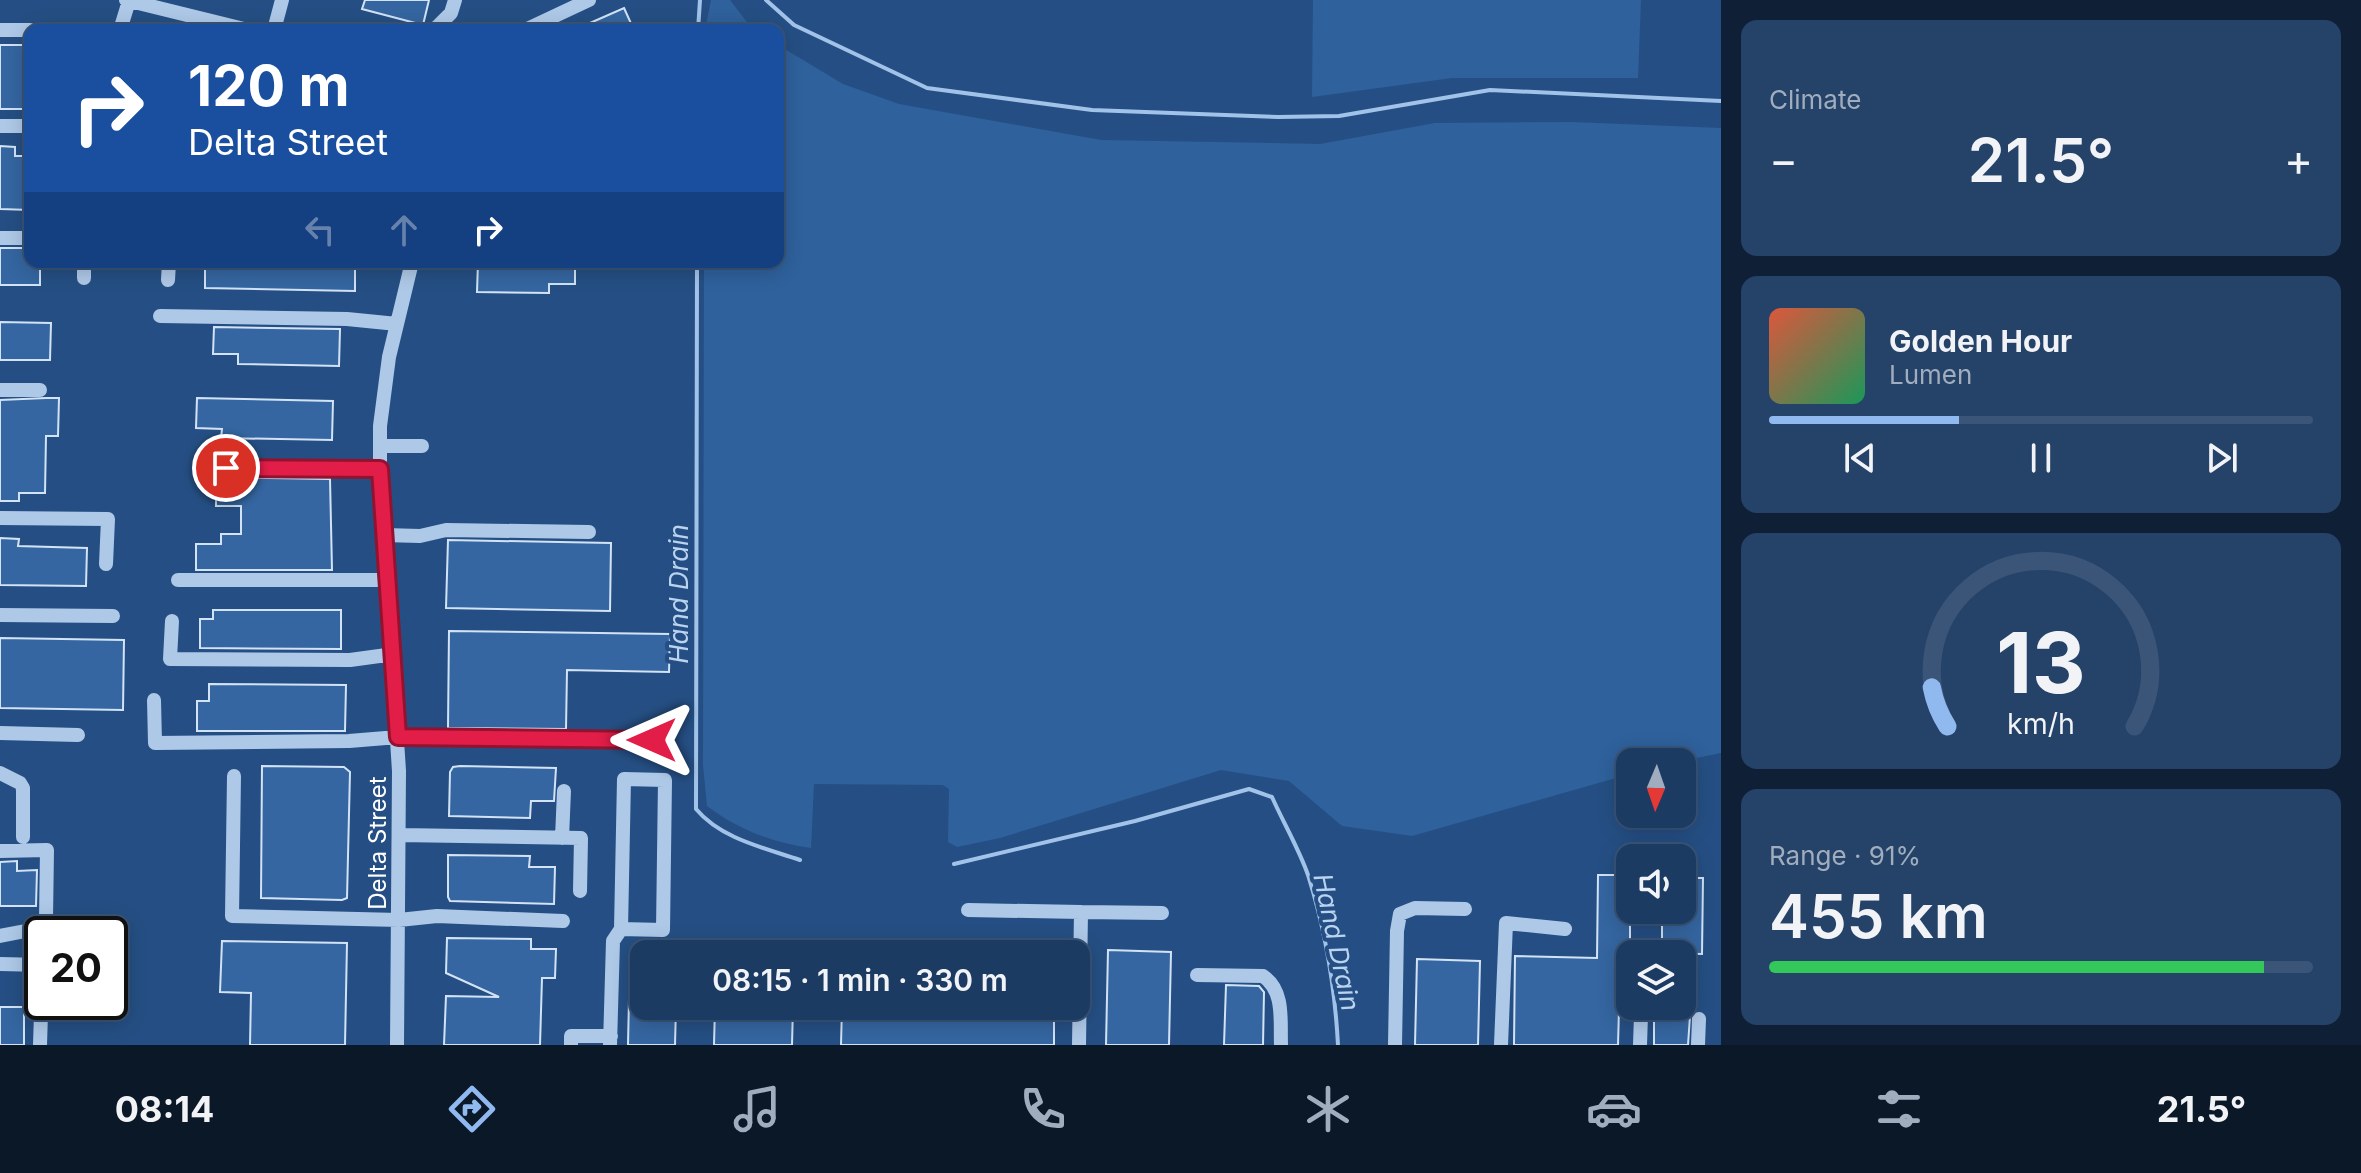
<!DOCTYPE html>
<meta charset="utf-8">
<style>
body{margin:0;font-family:Inter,sans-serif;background:#254269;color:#f1f3f6;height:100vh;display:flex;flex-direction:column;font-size:30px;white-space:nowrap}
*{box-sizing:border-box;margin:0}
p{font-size:26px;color:#a0adbe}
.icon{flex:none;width:44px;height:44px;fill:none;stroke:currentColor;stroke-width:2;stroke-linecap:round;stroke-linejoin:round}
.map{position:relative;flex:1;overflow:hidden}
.sheet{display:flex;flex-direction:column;gap:20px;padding:20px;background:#0f2036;width:640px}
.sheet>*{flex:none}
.guide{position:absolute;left:24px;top:24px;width:760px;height:244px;border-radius:16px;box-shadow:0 4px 20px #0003,0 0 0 2px #3a5578;background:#1a4fa0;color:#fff;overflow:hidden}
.needle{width:52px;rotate:182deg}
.tools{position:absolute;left:1616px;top:748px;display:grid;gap:16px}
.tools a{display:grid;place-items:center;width:80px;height:80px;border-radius:16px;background:#1c3b63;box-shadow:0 4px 20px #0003,0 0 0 2px #3a5578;font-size:40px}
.speed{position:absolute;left:24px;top:916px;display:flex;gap:16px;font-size:40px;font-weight:700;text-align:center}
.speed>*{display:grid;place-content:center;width:104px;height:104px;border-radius:50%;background:#1c3b63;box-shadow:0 4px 20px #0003,0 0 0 2px #3a5578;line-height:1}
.speed .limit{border:4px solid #111;border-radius:12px;background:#fff;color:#111}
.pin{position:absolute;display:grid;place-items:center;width:68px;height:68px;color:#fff;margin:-34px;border:4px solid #fff;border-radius:50%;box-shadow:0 2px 8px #0007}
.me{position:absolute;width:88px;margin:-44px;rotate:270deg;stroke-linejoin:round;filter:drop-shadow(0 0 6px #0008)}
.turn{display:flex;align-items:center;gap:28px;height:168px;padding:0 32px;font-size:36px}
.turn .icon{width:104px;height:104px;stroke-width:2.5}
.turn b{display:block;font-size:56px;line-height:68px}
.lanes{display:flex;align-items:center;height:76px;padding:0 32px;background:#0003;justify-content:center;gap:40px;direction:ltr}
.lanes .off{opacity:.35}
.big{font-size:60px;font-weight:600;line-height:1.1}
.sheet .widget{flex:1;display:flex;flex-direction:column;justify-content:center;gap:12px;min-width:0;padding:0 28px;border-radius:16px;background:#254269}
.sheet .dial{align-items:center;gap:0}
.dial svg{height:208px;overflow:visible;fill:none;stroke:#3a5578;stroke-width:7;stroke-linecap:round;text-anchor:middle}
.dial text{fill:#f1f3f6;stroke:none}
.song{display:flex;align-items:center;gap:24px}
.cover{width:96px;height:96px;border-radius:12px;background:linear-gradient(135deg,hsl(10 70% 55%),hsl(150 70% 35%))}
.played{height:8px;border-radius:4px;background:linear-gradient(90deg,#90b9f0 35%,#3a5578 35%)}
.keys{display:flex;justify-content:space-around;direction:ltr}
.heat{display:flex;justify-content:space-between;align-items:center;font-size:44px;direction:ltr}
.charge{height:12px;border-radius:6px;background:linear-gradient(90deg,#34c759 91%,#3a5578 0)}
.trip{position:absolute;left:630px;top:940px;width:460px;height:80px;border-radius:16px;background:#1c3b63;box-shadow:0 4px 20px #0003,0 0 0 2px #3a5578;font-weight:600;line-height:80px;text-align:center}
.tab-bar{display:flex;height:128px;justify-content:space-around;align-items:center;background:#0b1828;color:#a0adbe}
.tab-bar .icon{width:56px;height:56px}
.tab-bar .current{color:#90b9f0}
.tab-bar b{font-size:36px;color:#f1f3f6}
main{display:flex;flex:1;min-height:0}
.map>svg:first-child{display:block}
.green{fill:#2f619c}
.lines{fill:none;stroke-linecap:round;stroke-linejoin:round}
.stream{stroke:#a2c3e9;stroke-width:4}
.building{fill:#3566a1;stroke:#d2e3f6;stroke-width:2}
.minor{stroke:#aec9e8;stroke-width:14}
.route-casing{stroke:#92132f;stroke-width:20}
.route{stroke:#e11d48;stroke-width:14}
.labels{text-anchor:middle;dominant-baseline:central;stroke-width:8;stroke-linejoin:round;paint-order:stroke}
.street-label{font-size:24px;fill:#fff;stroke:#254f84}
.water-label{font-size:26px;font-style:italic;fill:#bad3ef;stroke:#254f84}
</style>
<main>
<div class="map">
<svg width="1721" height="1045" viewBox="0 0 1721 1045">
<rect width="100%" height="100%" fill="#254f84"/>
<!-- green -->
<path class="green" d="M 711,0 L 730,0 L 753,30 L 705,30 Z
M 1313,0 L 1641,0 L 1638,78 L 1452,78 L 1312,97 Z
M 778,45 L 843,84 L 899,104 L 1101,140 L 1320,144 L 1435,123 L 1572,122 L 1721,128 L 1721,753 L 1677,762 L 1630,762 L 1630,774 L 1412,836 L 1342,826 L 1289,781 L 1221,770 L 1000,838 L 957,847 L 948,842 L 949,789 L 943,785 L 814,784 L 811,848 C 773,843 737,829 707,806 L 703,765 L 704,262 L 778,262 Z"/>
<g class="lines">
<!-- stream -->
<path class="stream" d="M 766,0 L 794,25 L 927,88 L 1092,110 L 1278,117 L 1339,116 L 1490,90 L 1721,101
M 698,30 L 700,0
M 697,262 L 696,809 C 721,839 765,848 800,860
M 954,864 L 1135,821 L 1249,789 L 1272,797 C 1283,822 1299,849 1308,875 C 1325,929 1335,989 1338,1045"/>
</g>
<!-- building -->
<path class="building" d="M 365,0 L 429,0 L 423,25 L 362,9 Z
M 624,8 L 634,30 L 574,30 L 606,16 Z
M 0,45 L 30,45 L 30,109 L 0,109 Z
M 0,146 L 15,147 L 15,156 L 30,156 L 30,210 L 0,209 Z
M 0,248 L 30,248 L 30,262 L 40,262 L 40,285 L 0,285 Z
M 205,262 L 355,262 L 355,291 L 205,288 Z
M 478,262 L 575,262 L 575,284 L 549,284 L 549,293 L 477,292 Z
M 0,322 L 51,323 L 50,360 L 0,360 Z
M 214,327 L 340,329 L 339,366 L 238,364 L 238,354 L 213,354 Z
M 46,398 L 59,398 L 58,436 L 46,436 L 45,493 L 19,493 L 19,501 L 0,501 L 0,400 Z
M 197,398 L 333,401 L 332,440 L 221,438 L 222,429 L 196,428 Z
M 216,477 L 330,479 L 332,570 L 196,570 L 196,544 L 221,544 L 221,534 L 241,534 L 241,506 L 216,506 Z
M 0,538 L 19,539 L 18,546 L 87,548 L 86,586 L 0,585 Z
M 448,540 L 611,543 L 610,611 L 446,608 Z
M 213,610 L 341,610 L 341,649 L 200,648 L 200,619 L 213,619 Z
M 449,631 L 670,634 L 669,672 L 567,670 L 566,729 L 448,728 Z
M 0,638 L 124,640 L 123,710 L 0,708 Z
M 209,684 L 346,685 L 345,731 L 197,731 L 197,701 L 209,701 Z
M 262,766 L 344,767 L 350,772 L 347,898 L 342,900 L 261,898 Z
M 460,766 L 556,768 L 554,801 L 531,801 L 530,818 L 449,816 L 450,772 L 453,767 Z
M 448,855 L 530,856 L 529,867 L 555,867 L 554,904 L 450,901 L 448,897 Z
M 17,861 L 17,871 L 37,870 L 36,906 L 0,906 L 0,862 Z
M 1598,875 L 1630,875 L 1630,1010 L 1619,1009 L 1618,1045 L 1514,1045 L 1515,956 L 1597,958 Z
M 1682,878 L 1703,878 L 1702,954 L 1662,953 L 1662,910 L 1682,910 Z
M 447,938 L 531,939 L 531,949 L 556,949 L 555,978 L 542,978 L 540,1045 L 444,1045 L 446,996 L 499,997 L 446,973 Z
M 222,941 L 347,943 L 345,1045 L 250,1045 L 251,993 L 220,992 Z
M 1108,950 L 1171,952 L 1169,1045 L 1106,1045 Z
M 630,953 L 644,953 L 644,1006 L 676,1006 L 675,1045 L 628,1045 Z
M 1417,959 L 1480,961 L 1478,1045 L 1415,1045 Z
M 1226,985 L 1259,986 L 1264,992 L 1263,1045 L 1224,1045 Z
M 715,1006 L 793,1006 L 792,1045 L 714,1045 Z
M 842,1006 L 1054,1006 L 1054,1045 L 841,1045 Z
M 0,1007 L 24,1007 L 24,1045 L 0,1045 Z
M 1654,1016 L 1690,1016 L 1688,1045 L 1654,1045 Z"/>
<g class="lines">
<!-- minor -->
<path class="minor" d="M 126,0 L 248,30
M 0,30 L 30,30
M 120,30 L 129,1
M 274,30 L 282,0
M 434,30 L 451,13 L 455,0
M 525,30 L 589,0
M 0,126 L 30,126
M 0,238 L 30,238
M 84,262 L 84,278
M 168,280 L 169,262
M 160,316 L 347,319 L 397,324
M 0,390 L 40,390
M 380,446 L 422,446
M 226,468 L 380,469
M 0,518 L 108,519 L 106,564
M 384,535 L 420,536 L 446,530 L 589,532
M 178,580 L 388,580
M 0,615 L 113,616
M 172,621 L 170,659 L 350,660 L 394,654
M 154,700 L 155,743 L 349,741 L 398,737 L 652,740
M 0,733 L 78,735
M 0,773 L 20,783 L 23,788 L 23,837
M 234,776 L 232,916 L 399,920 L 437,916 L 563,921
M 399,835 L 581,838 L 580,891
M 562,838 L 564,791
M 0,851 L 47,850 L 46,918 L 41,928 L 0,936
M 968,910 L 1081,912
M 0,964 L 42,965
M 1197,975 L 1263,976 C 1285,991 1280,1021 1281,1045
M 40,1045 L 42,982
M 397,1045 L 399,771 L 380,481 L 380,426 L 389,357 L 412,262
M 571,1045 L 571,1036 L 611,1036
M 610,1045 L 613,941 L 621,929 L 624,779 L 665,780 L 663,930 L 621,929
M 1079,1045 L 1081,912 L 1162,913
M 1395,1045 L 1397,931 L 1400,914 L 1415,908 L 1465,909
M 1501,1045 L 1506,923 L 1565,929
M 1640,1045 L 1641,1015 L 1645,1006
M 1698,1045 L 1699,1019"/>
</g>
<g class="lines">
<!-- route casing -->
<g class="route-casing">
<path id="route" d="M 226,468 L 380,469 L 398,737 L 652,740"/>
</g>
<!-- route -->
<use href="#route" class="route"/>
</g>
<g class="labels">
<!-- street labels -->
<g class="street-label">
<text transform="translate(377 843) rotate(-90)">Delta Street</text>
</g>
<!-- water labels -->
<g class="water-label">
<text transform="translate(678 594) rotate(-90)">Hand Drain</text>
<text transform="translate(1337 942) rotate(78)">Hand Drain</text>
</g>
</g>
</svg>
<div class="tools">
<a><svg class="needle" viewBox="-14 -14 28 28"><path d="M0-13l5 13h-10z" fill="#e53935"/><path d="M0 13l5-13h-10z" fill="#a0adbe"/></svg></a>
<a><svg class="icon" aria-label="sound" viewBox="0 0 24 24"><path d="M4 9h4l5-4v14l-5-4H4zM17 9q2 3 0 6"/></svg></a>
<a><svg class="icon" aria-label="layers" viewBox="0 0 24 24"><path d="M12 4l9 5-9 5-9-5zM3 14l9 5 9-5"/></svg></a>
</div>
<div class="speed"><div class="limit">20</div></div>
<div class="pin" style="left:226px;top:468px;background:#d93025"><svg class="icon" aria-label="arrive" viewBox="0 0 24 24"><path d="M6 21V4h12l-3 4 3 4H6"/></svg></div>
<svg class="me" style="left:652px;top:740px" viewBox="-20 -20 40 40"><path d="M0-17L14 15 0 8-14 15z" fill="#e11d48" stroke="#fff" stroke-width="4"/></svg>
<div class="trip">08:15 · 1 min · 330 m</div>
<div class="guide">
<div class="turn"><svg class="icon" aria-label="right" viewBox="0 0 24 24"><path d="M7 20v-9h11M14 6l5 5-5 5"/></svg><div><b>120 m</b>Delta Street</div></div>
<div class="lanes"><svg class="icon off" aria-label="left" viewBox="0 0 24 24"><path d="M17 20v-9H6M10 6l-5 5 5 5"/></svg><svg class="icon off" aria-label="ahead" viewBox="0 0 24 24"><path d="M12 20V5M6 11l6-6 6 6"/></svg><svg class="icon" aria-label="right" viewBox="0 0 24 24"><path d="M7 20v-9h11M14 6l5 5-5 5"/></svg></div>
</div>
</div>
<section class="sheet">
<div class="widget"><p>Climate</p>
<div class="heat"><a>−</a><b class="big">21.5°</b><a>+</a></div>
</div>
<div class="widget">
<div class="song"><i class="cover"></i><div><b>Golden Hour</b><p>Lumen</p></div></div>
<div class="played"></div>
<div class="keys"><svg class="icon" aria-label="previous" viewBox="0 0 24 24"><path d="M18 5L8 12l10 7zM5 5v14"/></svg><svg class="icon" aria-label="pause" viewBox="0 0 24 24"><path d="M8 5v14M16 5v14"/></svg><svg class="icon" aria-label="next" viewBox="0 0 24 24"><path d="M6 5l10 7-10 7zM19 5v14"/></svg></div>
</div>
<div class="widget dial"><svg viewBox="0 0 100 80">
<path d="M14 69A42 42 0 1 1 86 69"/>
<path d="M14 69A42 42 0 0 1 8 54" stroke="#90b9f0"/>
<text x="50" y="56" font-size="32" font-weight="700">13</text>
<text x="50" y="72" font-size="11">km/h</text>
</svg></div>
<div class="widget"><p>Range · 91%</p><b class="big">455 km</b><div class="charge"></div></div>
</section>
</main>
<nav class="tab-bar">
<b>08:14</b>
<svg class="icon current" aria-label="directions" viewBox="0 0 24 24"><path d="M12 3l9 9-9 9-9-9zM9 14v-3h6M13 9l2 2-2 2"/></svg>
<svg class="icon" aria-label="music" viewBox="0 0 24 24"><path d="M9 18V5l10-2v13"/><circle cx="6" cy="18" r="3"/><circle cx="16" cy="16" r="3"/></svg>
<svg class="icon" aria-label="phone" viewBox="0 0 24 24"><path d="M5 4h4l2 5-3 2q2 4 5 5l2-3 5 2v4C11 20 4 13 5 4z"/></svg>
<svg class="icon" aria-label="climate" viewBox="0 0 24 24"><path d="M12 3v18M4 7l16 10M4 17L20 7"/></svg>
<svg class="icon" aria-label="car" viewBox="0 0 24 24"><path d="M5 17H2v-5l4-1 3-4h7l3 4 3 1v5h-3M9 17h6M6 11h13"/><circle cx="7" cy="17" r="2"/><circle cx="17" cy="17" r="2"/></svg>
<svg class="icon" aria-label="filters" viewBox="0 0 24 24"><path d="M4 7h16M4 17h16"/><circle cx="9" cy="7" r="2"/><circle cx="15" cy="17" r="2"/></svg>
<b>21.5°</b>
</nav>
